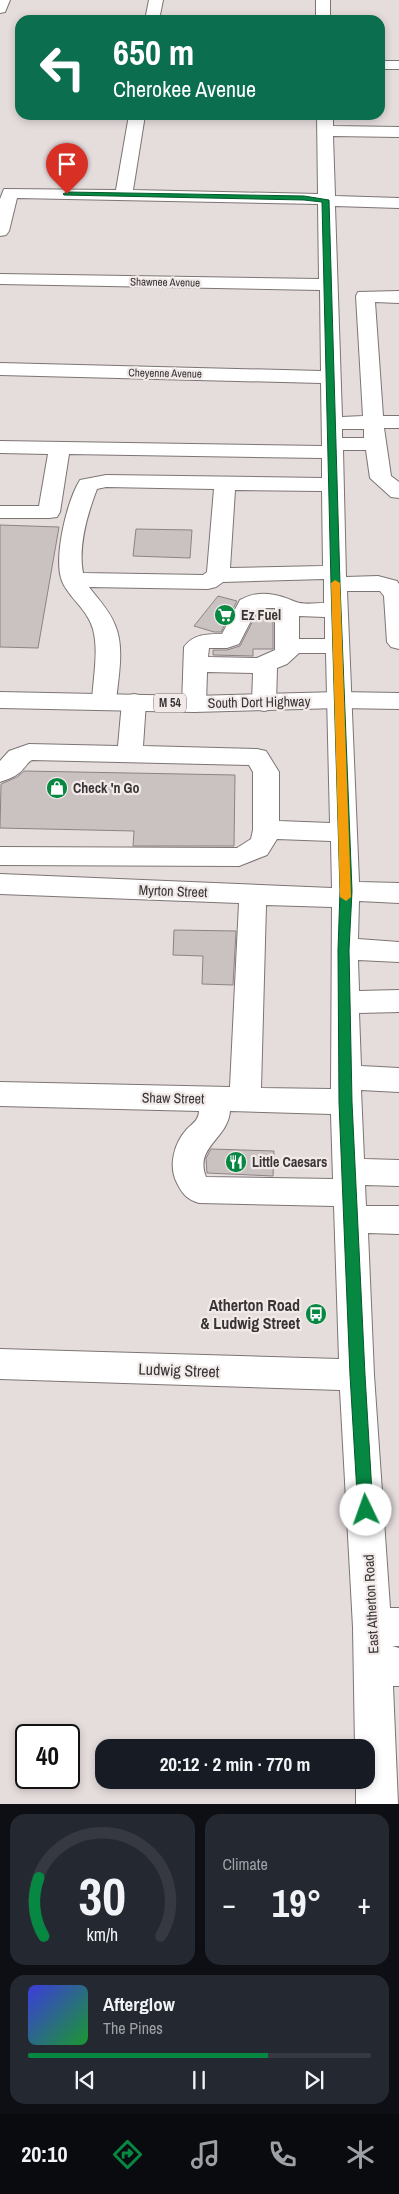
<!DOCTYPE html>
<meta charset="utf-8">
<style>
body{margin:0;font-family:"Archivo Narrow",sans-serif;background:#242831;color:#f1f3f6;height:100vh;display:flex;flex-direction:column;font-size:19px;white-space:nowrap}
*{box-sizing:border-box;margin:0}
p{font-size:16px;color:#9ea1a6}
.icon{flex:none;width:28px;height:28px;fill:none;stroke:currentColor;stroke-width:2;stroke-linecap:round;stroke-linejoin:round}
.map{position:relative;height:1804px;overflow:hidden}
.sheet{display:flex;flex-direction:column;gap:10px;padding:10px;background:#0d0f14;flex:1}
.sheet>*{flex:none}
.guide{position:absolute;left:15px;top:15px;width:370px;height:105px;border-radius:15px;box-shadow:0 2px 8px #0003;background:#0b6e4f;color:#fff;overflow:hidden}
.speed{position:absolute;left:15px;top:1724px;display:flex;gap:10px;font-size:25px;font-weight:700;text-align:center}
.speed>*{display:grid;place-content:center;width:65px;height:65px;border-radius:50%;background:#171b24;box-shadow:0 2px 8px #0003;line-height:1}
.speed .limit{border:2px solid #111;border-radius:8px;background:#fff;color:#111}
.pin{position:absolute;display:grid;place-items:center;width:42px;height:42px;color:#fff;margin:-51px -21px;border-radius:50% 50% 50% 0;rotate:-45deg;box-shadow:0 0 5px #0007}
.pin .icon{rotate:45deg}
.me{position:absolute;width:55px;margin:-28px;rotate:357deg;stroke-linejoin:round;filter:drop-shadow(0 0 4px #0008)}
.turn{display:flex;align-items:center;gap:18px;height:105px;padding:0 15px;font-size:22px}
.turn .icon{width:65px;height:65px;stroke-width:2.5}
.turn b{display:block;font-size:35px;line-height:42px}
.big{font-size:38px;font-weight:800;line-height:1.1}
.sheet .widget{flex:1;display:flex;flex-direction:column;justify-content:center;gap:8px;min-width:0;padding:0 18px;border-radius:15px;background:#242831}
.sheet .dial{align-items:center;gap:0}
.dial svg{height:130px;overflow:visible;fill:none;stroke:#363941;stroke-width:7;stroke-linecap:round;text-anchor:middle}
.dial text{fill:#f1f3f6;stroke:none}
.song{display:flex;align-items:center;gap:15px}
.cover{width:60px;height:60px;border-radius:8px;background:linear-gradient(135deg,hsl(240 70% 55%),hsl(130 70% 35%))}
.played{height:5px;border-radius:2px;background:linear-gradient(90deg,#068742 70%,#363941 70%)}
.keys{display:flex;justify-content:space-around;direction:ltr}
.heat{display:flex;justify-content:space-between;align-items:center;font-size:28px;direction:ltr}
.sheet .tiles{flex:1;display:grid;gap:10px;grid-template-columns:1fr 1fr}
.widget:last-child{grid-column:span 2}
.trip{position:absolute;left:95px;top:1739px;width:280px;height:50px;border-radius:15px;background:#171b24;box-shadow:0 2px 8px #0003;font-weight:800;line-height:50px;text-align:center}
.tabs{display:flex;height:80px;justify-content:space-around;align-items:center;background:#090b0e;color:#9ea1a6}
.tabs .icon{width:35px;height:35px}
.tabs .on{color:#068742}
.tabs b{font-size:22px;color:#f1f3f6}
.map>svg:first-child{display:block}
.building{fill:#cac1c1;stroke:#8c8484}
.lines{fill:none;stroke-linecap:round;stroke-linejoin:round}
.minor-casing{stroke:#7d7574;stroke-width:2}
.major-casing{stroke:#7d7574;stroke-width:2}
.minor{fill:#fff;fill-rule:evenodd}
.major{fill:#fff;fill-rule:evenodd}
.route{fill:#068742;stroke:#04582b}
.slow{fill:#f59e0b}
.labels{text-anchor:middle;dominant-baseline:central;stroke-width:4.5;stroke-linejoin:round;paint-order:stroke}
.far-street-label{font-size:11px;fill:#393535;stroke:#f2e9e9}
.shield{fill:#f2e9e9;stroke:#706b6b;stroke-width:1}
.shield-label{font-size:12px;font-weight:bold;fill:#393535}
.poi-label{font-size:14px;font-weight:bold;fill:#393535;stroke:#f2e9e9;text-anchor:start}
.street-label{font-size:14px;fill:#393535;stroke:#f2e9e9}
.near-poi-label{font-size:16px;font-weight:bold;fill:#393535;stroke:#f2e9e9;text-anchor:end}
.near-street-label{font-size:16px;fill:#393535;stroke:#f2e9e9}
</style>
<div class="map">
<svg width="399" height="1804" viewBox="0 0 399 1804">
<rect width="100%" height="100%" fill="#e5dcdc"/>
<!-- building -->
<path class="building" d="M 0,525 L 59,527 L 38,648 L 0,647 Z
M 136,529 L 192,530 L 190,558 L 133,556 Z
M 218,596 L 237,601 L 221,632 L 214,632 L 194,626 Z
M 273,610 L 273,649 L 253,649 L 253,656 L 213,655 L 213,650 L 227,650 L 240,646 L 258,611 Z
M 24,771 L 235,775 L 234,846 L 133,846 L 134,831 L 0,828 L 1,784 L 17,777 Z
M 174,930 L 236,931 L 233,985 L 202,984 L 203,956 L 173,955 Z
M 211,1149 L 274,1151 L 273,1176 L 207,1173 L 206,1158 Z"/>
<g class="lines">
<!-- minor casing -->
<g class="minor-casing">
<path id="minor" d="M 0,0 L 10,0 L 5,12 L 0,13 Z
M 149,0 L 163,0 L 159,20 L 145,20 Z
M 316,0 L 330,0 L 330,20 L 316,20 Z
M 380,61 L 399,61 L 399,69 L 380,69 Z
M 129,115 L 145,115 L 133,190 L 318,194 L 317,115 L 333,115 L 333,126 L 399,127 L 399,137 L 333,136 L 335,196 L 399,198 L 399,208 L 335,206 L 342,417 L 363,416 L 356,296 L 358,292 L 399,291 L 399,303 L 375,302 L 383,416 L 399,416 L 399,428 L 384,428 L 391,476 L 399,482 L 399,498 L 391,497 L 370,478 L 366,450 L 343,450 L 346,577 L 378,576 L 397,581 L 399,584 L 399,649 L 391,647 L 387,642 L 384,596 L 380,591 L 347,591 L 359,882 L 399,883 L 399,903 L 359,901 L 358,939 L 399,942 L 399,962 L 358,960 L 359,991 L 399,990 L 399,1012 L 359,1013 L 361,1066 L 399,1068 L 399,1092 L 361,1090 L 364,1159 L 399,1160 L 399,1186 L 365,1185 L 366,1206 L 399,1206 L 399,1234 L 368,1233 L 374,1375 L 390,1608 L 399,1608 L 399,1646 L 392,1646 L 399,1648 L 399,1686 L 393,1686 L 398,1804 L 356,1804 L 356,1780 L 366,1780 L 366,1748 L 355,1748 L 353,1627 L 340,1390 L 0,1379 L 0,1349 L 339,1359 L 334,1206 L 199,1203 C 187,1199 183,1195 177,1183 C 168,1166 174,1143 187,1129 C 193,1123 199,1120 199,1111 L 0,1106 L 0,1082 L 230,1087 L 239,903 L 0,894 L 0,874 L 332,888 L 331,841 L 277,839 L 267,855 L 239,866 L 0,865 L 0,847 L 237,848 L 251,839 L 253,830 L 253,772 L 249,765 L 32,760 C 27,763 27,765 23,769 C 18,776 8,779 0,782 L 0,761 L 9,751 L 29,744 L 118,746 L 122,702 L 125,696 L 134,694 L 143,696 L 146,702 L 143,746 L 257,749 L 266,751 L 279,772 L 279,821 L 330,823 L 326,653 L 299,653 L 287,664 L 277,668 L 276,703 L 273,709 L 264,711 L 255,709 L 252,703 L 253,673 L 207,672 L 206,704 L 203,710 L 194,712 L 185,710 L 182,704 L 184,647 C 193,634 207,634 222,634 L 240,600 C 260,589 278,594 296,602 C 303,605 317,603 324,603 L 324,579 L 223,582 L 216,587 L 208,589 L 89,587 C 98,599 110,611 115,625 C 125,648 118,678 116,702 L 113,708 L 104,710 L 95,708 L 92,702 C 93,678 99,652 93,629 C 88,610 69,598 62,581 C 53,558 67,501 80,480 L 106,475 L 322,478 L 322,458 L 69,454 L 60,512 L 57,517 L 49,518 L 0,518 L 0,506 L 39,506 L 48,454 L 0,453 L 0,441 L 322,446 L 321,383 L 0,375 L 0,363 L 321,371 L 320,290 L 0,284 L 0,274 L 319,279 L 318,204 L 17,198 L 9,231 L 6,235 L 0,236 L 0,199 L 4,189 L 116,190 ZM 342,429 L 364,429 L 364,438 L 342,438 ZM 106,487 L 214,489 L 207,572 L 203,575 L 83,573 C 78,546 87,515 97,489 ZM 235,490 L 322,491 L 323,566 L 230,568 ZM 262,608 L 275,608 L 275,650 L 257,658 L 208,657 L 209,648 L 227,648 L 239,644 L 257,609 ZM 299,616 L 325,617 L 325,639 L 299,639 ZM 266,905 L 332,907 L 331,1089 L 261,1088 ZM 230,1111 L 331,1114 L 333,1179 L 206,1177 C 194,1147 228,1139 230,1111 Z"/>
</g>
<!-- major casing -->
<g class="major-casing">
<path id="major" d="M 0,692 L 194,696 L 339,692 L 399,693 L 399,709 L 339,708 L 194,712 L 0,708 Z"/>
</g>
<!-- minor -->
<use href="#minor" class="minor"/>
<!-- major -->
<use href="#major" class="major"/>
</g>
<!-- route -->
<path class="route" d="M 67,192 L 304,196 L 329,200 L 340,584 L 352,891 L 349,950 L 352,1102 L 365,1375 L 373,1510 L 371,1515 L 366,1517 L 360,1515 L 358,1510 L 350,1375 L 339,1102 L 338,950 L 340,891 L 331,584 L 322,202 L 304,200 L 64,195 L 63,194 Z"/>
<!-- slow -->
<path class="slow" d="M 335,580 L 340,583 L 351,897 L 346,901 L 340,897 L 331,583 Z"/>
<!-- icons -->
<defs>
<g id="supermarket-disc" transform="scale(1.125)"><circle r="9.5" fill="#068742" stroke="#f2e9e9"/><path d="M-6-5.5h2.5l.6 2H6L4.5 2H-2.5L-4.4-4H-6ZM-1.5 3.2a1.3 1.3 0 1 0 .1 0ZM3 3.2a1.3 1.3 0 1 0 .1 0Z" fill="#fff"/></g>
<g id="shop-disc" transform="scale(1.125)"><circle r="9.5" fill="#068742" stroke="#f2e9e9"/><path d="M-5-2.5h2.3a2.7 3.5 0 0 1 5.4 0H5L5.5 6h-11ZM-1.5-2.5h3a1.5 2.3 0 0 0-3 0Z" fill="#fff"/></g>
<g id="restaurant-disc" transform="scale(1.125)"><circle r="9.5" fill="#068742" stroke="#f2e9e9"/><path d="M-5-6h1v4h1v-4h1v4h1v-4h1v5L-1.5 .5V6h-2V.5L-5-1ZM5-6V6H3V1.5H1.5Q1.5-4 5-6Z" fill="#fff"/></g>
<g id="bus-disc" transform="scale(1.125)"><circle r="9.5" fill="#068742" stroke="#f2e9e9"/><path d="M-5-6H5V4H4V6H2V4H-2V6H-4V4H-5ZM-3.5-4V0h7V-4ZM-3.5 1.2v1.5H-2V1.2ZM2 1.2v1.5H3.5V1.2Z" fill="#fff"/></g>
</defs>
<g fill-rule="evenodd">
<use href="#supermarket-disc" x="225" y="615"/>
<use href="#shop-disc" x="57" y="788"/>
<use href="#restaurant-disc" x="236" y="1162"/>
<use href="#bus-disc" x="316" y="1314"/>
</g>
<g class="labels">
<!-- far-street labels -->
<g class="far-street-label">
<text transform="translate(165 282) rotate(1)">Shawnee Avenue</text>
<text transform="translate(165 373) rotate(1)">Cheyenne Avenue</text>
</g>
<!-- shield labels -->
<rect class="shield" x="154" y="693.5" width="32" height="19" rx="4"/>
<g class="shield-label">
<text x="170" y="703">M 54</text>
</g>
<!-- poi labels -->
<g class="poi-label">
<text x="241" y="615">Ez Fuel</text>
<text x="73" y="788">Check 'n Go</text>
<text x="252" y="1162">Little Caesars</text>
</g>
<!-- street labels -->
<g class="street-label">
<text transform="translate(259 702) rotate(-1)">South Dort Highway</text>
<text transform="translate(173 891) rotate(2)">Myrton Street</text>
<text transform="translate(173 1098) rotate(1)">Shaw Street</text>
<text transform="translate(371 1604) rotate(-93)">East Atherton Road</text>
</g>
<!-- near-poi labels -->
<g class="near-poi-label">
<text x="300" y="1305">Atherton Road<tspan x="300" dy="18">&amp; Ludwig Street</tspan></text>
</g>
<!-- near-street labels -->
<g class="near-street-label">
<text transform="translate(179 1370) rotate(2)">Ludwig Street</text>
</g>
</g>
</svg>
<div class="speed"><div class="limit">40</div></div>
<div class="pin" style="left:67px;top:194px;background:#d93025"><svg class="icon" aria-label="arrive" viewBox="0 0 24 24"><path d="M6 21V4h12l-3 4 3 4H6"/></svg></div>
<svg class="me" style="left:366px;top:1510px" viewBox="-20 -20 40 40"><circle r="19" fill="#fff"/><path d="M0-13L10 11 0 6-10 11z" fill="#068742"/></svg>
<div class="trip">20:12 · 2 min · 770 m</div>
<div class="guide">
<div class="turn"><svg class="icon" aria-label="left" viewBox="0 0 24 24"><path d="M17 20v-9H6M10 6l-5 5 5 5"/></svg><div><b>650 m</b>Cherokee Avenue</div></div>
</div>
</div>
<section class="sheet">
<div class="tiles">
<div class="widget dial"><svg viewBox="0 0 100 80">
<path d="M14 69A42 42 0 1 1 86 69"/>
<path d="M14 69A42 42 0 0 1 11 33" stroke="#068742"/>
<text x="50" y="56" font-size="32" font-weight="700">30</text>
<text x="50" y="72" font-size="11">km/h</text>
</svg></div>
<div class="widget"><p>Climate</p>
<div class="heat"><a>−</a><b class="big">19°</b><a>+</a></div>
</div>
<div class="widget">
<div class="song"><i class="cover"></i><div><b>Afterglow</b><p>The Pines</p></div></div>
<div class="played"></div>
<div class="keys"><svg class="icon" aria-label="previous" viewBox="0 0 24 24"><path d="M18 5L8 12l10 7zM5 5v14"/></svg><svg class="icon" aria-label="pause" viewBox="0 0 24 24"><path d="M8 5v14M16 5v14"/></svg><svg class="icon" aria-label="next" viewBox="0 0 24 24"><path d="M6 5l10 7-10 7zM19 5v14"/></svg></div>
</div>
</div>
</section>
<nav class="tabs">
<b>20:10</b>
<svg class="icon on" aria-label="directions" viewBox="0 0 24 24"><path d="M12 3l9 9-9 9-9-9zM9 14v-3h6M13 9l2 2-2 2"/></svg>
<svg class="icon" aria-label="music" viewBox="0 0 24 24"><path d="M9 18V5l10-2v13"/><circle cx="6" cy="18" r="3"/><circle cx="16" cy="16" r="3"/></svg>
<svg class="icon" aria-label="phone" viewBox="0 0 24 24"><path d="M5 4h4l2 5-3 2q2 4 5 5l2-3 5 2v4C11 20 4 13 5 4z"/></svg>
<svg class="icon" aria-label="climate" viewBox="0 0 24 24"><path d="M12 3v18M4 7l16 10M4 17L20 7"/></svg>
</nav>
